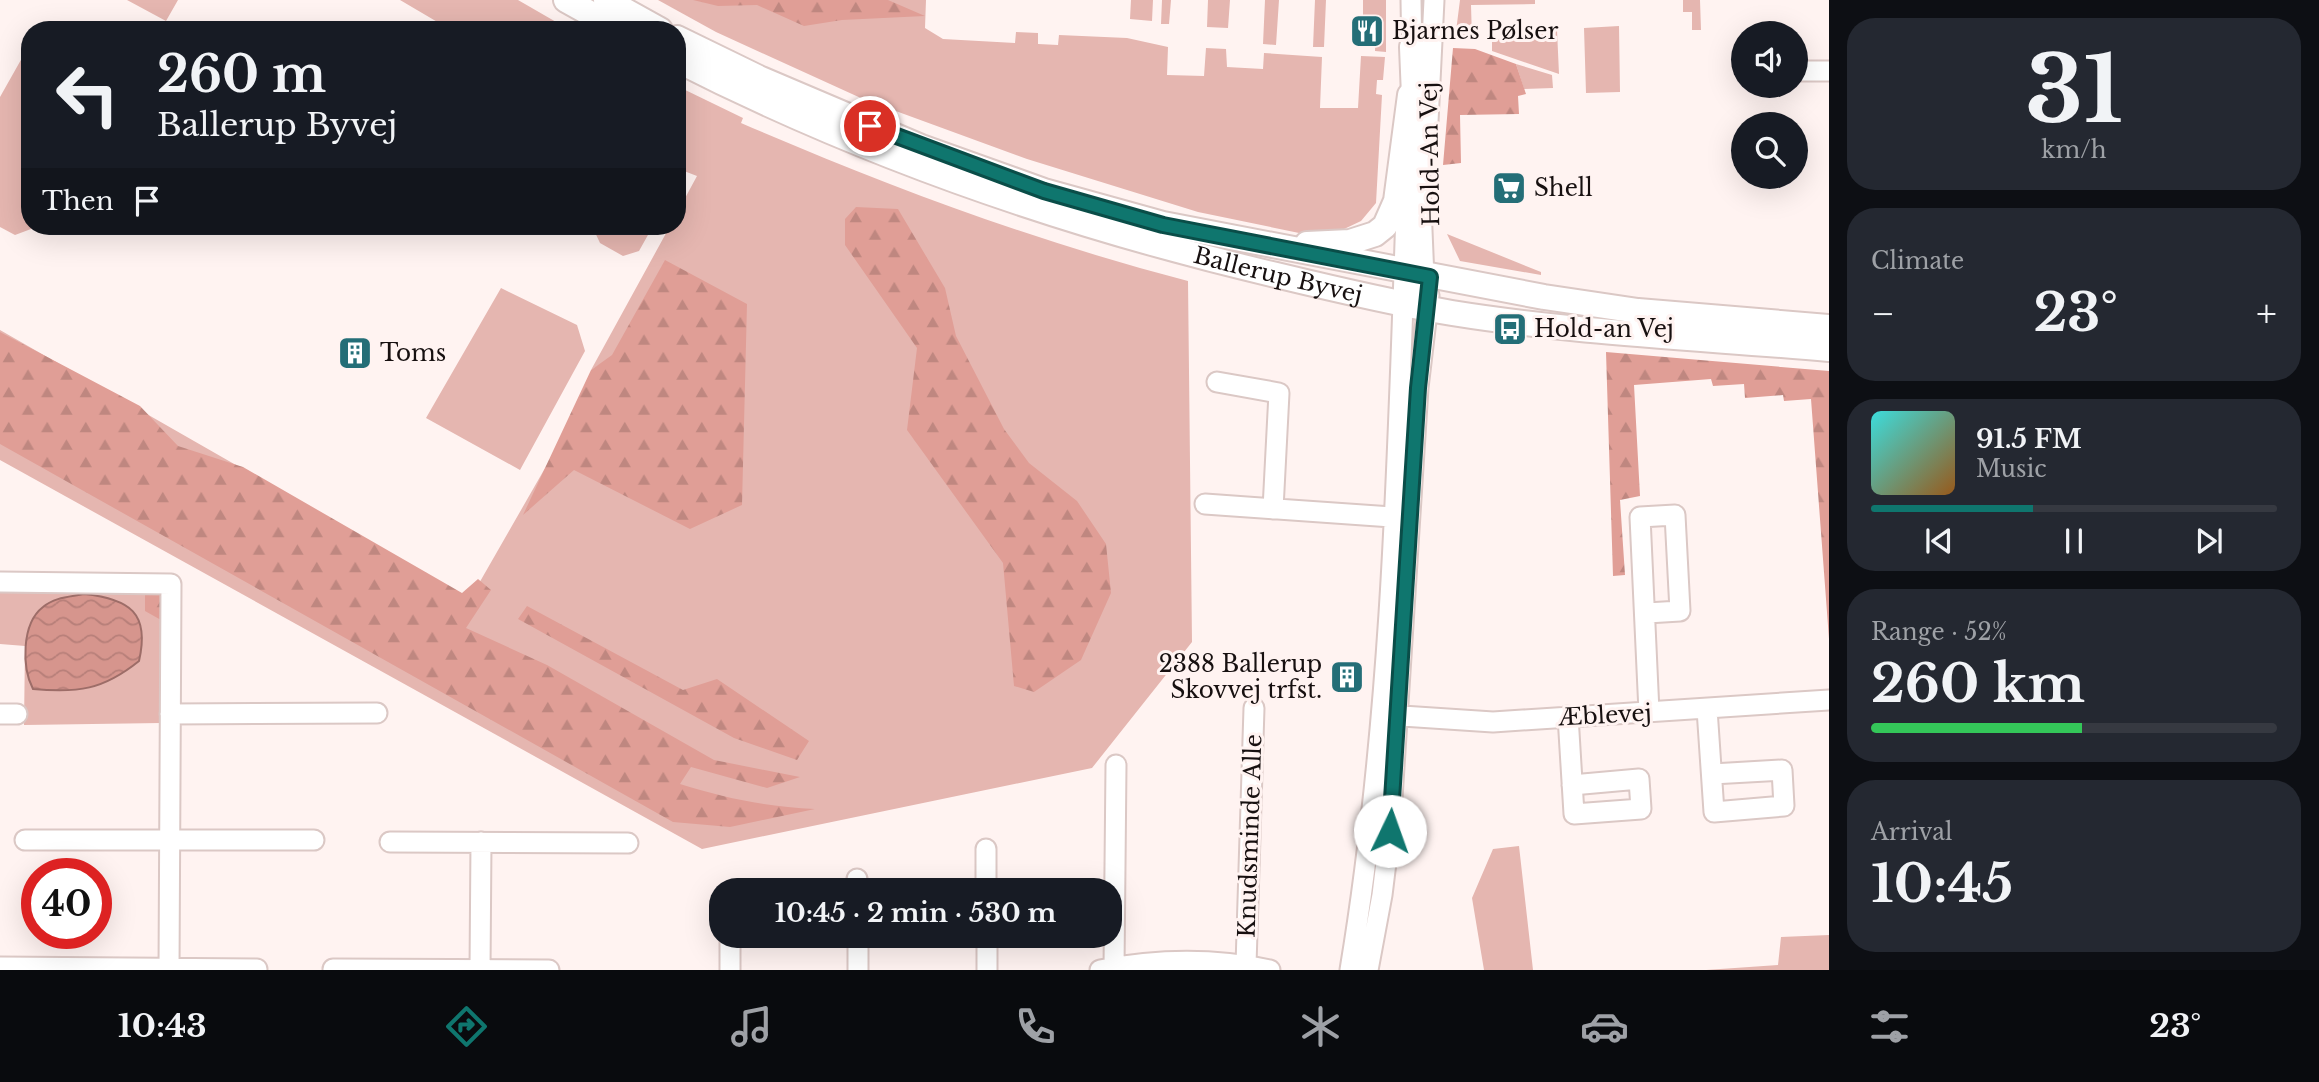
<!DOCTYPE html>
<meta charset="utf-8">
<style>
body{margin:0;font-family:"Libre Baskerville",serif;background:#242831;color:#f1f3f6;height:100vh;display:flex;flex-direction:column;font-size:26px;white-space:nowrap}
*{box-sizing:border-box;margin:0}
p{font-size:23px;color:#9ea1a6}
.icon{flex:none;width:38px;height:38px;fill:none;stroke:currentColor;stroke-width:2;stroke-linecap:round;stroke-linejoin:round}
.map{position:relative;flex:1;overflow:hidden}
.panel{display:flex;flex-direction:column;gap:18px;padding:18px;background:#0d0f14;width:490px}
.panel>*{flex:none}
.hud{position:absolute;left:21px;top:21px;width:665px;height:214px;border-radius:28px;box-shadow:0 7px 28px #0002;background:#171b24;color:#f1f3f6;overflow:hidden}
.fabs{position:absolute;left:1731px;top:21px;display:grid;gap:14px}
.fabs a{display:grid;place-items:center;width:77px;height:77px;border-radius:50%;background:#171b24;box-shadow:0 7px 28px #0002;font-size:35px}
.speed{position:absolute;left:21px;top:858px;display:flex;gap:14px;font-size:35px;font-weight:700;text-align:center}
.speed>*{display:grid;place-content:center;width:91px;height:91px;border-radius:50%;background:#171b24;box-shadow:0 7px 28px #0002;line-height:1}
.speed .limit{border:10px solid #d22;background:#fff;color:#111}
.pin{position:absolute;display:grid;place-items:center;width:60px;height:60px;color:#fff;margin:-30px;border:4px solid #fff;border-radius:50%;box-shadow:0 2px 7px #0007}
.me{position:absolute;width:77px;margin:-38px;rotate:3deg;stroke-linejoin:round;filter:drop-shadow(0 0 5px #0008)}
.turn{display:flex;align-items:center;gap:24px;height:147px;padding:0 21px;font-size:32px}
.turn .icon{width:91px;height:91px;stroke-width:2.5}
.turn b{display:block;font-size:49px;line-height:60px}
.then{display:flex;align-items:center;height:66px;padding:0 21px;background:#0003;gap:14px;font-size:26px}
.big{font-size:52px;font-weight:700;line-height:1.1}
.panel .tile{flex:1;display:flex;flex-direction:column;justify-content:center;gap:10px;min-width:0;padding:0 24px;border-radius:28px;background:#242831}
.panel .dial{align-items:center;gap:0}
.dial b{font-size:91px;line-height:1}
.song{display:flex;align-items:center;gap:21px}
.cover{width:84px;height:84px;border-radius:10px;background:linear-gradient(135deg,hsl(180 70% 55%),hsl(30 70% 35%))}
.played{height:7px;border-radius:4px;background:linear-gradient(90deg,#0f766e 40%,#363941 40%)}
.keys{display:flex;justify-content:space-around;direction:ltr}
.heat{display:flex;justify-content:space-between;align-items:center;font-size:38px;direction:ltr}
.charge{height:10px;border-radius:5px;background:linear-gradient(90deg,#34c759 52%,#363941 0)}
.trip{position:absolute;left:709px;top:878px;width:413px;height:70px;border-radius:28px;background:#171b24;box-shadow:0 7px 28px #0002;font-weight:700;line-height:70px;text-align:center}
.tabs{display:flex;height:112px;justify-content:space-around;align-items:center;background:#090b0e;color:#9ea1a6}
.tabs .icon{width:49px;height:49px}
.tabs .active{color:#0f766e}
.tabs b{font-size:32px;color:#f1f3f6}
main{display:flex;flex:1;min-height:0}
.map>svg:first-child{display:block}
.green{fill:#e5b6b0}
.forest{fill:url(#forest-firs)}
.water{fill:url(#water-waves);stroke:#9d6d68;stroke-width:2}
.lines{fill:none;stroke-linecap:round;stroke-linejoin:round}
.minor-casing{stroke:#dbc8c5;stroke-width:23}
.major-casing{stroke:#dbc8c5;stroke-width:28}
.minor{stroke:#fff;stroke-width:19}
.major{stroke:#fff;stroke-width:24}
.route-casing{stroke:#0a4d48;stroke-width:18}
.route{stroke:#0f766e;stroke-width:12}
.labels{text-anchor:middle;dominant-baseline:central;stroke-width:6;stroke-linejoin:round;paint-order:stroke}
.poi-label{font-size:23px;fill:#171010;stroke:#fff3f1;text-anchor:start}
.street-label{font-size:23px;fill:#171010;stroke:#fff3f1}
</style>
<main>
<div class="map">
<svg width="1829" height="970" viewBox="0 0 1829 970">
<defs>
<pattern id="forest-firs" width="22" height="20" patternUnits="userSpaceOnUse" patternTransform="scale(1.75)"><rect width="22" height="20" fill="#e09e96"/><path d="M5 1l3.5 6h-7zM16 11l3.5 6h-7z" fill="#bf8780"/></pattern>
<pattern id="water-waves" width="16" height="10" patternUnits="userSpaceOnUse" patternTransform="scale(1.75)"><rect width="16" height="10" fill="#d6958d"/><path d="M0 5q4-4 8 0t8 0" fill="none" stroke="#b77f79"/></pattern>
</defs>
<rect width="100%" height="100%" fill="#fff3f1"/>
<!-- green -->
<path class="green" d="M 127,0 L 178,0 L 166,21 Z
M 400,0 L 518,0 L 570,30 L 451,30 Z
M 658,0 L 926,0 L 925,28 L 943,39 L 1015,43 L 1016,32 L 1038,33 L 1038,44 L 1058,45 L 1059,35 L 1127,38 L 1168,47 L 1167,75 L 1204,76 L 1206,48 L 1226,49 L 1227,67 L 1263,69 L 1264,53 L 1322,57 L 1320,108 L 1358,108 L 1361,56 L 1385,57 L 1383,80 L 1377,80 L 1376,94 L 1382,95 L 1376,203 L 1361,221 L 1342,230 L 1304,234 L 1198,212 L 1027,159 L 863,99 L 716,32 Z
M 1131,0 L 1153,0 L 1152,21 L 1130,19 Z
M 1162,0 L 1171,0 L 1169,24 L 1161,24 Z
M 1208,0 L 1230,0 L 1228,28 L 1207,27 Z
M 1265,0 L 1279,0 L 1276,45 L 1263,44 Z
M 1315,0 L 1326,0 L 1324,47 L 1313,47 Z
M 1363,0 L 1386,0 L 1386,52 L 1375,51 L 1376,17 L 1363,17 Z
M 1460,0 L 1535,0 L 1535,4 L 1471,5 L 1472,39 L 1455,39 Z
M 1683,0 L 1700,0 L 1701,30 L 1692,30 L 1692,12 L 1683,12 Z
M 1619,26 L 1620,92 L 1586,93 L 1584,28 Z
M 1557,30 L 1559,74 L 1492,51 L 1492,40 L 1528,38 L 1529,31 Z
M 30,53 L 30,226 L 39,226 L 15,235 L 0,227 L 0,97 L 22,58 Z
M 1516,64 L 1552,75 L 1553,88 L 1524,89 Z
M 677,86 L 743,118 L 741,123 C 887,186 1034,241 1188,281 L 1192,642 L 1092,768 L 702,849 L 0,460 L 0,330 L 470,599 L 607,360 L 591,370 L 670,226 L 677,226 L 677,213 L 697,176 L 684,171 L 677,183 Z
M 592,226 L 653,226 L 639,251 L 623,256 L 600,243 Z
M 1447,234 L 1541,272 L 1541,275 L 1460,261 Z
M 501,288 L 577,325 L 585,351 L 520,470 L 426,418 Z
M 0,591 L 161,591 L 161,723 L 24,725 L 25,646 L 0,644 Z
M 1519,846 L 1533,970 L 1484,970 L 1472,898 L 1493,849 Z
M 1829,935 L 1829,970 L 1706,970 L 1778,965 L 1781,937 Z"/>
<!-- forest -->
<path class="forest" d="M 693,0 L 888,0 L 925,16 L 842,20 L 804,26 L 757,5 L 718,6 Z
M 1453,48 L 1475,49 L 1516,64 L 1526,94 L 1518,96 L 1519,114 L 1460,115 L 1461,163 L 1443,165 Z
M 856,207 L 898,209 L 945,288 L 956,336 L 1004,429 L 1029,463 L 1077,501 L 1106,544 L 1111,593 L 1081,660 L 1034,692 L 1014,686 L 1003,563 L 907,430 L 917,348 L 845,245 L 845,219 Z
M 665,260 L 747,304 L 742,505 L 690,529 L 574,470 L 523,515 L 591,370 L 612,355 Z
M 0,332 L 140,406 L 178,446 L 243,467 L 462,593 L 478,579 L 491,590 L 466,628 L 547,665 L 714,760 L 800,777 L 767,788 L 691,767 L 680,784 C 725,798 767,807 815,809 L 730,827 L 673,822 L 0,444 Z
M 1606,352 L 1829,371 L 1829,639 L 1811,399 L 1784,401 L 1783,395 L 1745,398 L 1744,384 L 1713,386 L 1711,379 L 1634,385 L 1640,496 L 1620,500 L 1625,575 L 1613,576 Z
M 145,591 L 161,591 L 161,620 L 145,611 Z
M 527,606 L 683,690 L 717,679 L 809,741 L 797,760 L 734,738 L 518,619 Z"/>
<!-- water -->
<path class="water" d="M 84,594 C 130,599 150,613 139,661 C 103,690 78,693 33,689 C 22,668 21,624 43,607 C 55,597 70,597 84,594 Z"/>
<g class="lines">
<!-- minor casing -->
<g class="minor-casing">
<path id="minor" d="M 1411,0 L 1412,58
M 1796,71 L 1829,71
M 1427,142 L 1434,0
M 1217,382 L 1279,393 L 1273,509
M 1205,504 L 1406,518
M 0,582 L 171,584 L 169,970
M 1647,613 L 1680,611 L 1675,515 L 1640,517 L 1649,712
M 1707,709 L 1714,812 L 1784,806 L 1782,770 L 1712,774
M 0,714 L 17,714
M 170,714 L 377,713
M 1387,715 L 1493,722 L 1829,700
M 1568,716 C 1570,749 1572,781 1574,814 L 1641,809 L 1639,779 L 1572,785
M 25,840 L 314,840
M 390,842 L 628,843
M 986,849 L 986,891
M 857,879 L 857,891
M 858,936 L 858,970
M 987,936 L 987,970
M 1246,965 L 1254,708
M 0,967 L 257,969
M 1114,967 L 1116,765
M 333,969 L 549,970
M 480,970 L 481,842
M 730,970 L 730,936
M 1100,970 C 1156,959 1214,958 1270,970
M 1350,970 C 1393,710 1398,445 1407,183
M 1368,970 L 1382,895 L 1390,830 L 1418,388 L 1429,295"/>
</g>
<!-- major casing -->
<g class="major-casing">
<g id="major">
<path d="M 566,0 L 620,30"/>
<path d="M 606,0 L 660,30"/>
<path d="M 677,38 L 761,79 L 921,147 L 1044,191 L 1163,224 L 1544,297 L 1638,311 L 1829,327"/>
<path d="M 1412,47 L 1422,291"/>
<path id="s1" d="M 677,60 C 867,157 1068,226 1276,275 C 1334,289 1393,303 1452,313 C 1576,333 1704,338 1829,349"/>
<path d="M 1307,244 L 1350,242 L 1375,234 L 1385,226 L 1396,201 L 1410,95"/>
</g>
</g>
<!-- minor -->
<use href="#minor" class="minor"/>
<!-- major -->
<use href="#major" class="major"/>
</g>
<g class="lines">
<!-- route casing -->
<g class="route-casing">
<path id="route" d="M 870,126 L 1044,191 L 1163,225 L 1430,277 L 1418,388 L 1390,831"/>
</g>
<!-- route -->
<use href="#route" class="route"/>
</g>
<!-- icons -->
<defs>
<g id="restaurant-square" transform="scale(1.75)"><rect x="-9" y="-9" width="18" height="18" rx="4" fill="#246e77" stroke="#fff3f1"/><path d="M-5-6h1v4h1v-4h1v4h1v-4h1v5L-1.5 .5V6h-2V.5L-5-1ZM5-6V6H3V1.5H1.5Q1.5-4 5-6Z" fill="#fff"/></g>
<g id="supermarket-square" transform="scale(1.75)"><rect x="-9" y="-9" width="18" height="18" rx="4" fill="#246e77" stroke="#fff3f1"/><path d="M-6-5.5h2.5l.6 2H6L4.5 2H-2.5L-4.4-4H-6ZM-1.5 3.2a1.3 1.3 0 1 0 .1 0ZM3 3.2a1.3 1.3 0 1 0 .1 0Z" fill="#fff"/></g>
<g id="bus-square" transform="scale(1.75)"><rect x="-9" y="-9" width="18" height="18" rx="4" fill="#246e77" stroke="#fff3f1"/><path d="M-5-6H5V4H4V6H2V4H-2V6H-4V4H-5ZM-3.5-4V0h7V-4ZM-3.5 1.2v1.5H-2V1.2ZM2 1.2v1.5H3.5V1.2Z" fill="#fff"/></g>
<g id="building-square" transform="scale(1.75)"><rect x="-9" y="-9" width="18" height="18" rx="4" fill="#246e77" stroke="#fff3f1"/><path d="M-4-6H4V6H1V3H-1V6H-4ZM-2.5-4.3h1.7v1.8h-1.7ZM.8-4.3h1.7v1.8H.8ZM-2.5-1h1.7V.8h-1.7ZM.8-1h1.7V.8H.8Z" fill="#fff"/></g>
</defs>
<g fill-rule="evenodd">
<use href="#restaurant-square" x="1367" y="31"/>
<use href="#supermarket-square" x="1509" y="188"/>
<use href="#bus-square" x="1510" y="329"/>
<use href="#building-square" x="355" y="353"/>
<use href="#building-square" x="1347" y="677"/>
</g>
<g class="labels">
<!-- poi labels -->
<g class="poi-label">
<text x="1392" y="31">Bjarnes Pølser</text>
<text x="1534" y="188">Shell</text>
<text x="1534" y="329">Hold-an Vej</text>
<text x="380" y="353">Toms</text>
<text x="1322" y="664" text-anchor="end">2388 Ballerup<tspan x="1322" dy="26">Skovvej trfst.</tspan></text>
</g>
<!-- street labels -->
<g class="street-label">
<text transform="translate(1430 154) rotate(-91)">Hold-An Vej</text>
<text stroke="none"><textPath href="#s1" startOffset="640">Ballerup Byvej</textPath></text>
<text transform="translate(1605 715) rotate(-3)">Æblevej</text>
<text transform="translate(1250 836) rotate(-88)">Knudsminde Alle</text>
</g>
</g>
</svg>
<div class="fabs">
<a><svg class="icon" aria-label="sound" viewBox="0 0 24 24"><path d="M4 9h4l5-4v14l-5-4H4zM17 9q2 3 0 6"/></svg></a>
<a><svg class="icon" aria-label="search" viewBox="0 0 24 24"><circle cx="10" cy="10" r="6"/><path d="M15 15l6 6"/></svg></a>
</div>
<div class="speed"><div class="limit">40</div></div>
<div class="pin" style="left:870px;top:126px;background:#d93025"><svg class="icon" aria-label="arrive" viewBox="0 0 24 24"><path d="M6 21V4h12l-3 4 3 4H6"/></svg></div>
<svg class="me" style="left:1390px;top:831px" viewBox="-20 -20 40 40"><circle r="19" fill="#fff"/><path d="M0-13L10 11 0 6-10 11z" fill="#0f766e"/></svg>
<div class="trip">10:45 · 2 min · 530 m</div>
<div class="hud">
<div class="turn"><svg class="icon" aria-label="left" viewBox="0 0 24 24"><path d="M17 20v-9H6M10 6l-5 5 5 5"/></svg><div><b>260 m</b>Ballerup Byvej</div></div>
<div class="then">Then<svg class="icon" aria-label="arrive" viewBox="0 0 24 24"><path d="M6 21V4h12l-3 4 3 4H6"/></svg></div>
</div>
</div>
<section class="panel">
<div class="tile dial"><b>31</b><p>km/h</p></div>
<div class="tile"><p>Climate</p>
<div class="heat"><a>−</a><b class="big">23°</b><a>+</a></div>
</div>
<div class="tile">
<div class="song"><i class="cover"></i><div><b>91.5 FM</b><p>Music</p></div></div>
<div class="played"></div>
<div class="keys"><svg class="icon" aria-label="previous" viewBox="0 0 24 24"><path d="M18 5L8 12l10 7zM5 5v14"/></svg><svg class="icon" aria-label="pause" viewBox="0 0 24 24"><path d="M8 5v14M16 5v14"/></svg><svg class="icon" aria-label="next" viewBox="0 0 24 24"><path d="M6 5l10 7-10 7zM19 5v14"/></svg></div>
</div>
<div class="tile"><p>Range · 52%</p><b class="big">260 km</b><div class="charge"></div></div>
<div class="tile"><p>Arrival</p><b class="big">10:45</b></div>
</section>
</main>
<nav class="tabs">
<b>10:43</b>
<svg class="icon active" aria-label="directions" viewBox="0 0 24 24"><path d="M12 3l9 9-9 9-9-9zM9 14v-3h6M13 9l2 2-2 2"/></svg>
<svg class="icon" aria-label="music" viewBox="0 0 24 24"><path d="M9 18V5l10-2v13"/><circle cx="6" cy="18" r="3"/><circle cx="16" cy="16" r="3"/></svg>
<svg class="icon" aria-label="phone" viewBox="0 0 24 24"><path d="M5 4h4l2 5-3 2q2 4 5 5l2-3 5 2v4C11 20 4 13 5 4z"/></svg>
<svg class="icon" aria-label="climate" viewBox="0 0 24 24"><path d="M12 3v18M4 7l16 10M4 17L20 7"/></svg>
<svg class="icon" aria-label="car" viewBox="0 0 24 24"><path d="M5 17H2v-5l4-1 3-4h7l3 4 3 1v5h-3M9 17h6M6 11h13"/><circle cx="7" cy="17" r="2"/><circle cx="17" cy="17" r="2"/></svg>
<svg class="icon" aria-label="filters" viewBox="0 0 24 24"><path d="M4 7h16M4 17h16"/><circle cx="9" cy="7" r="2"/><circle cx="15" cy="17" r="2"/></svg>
<b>23°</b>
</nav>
